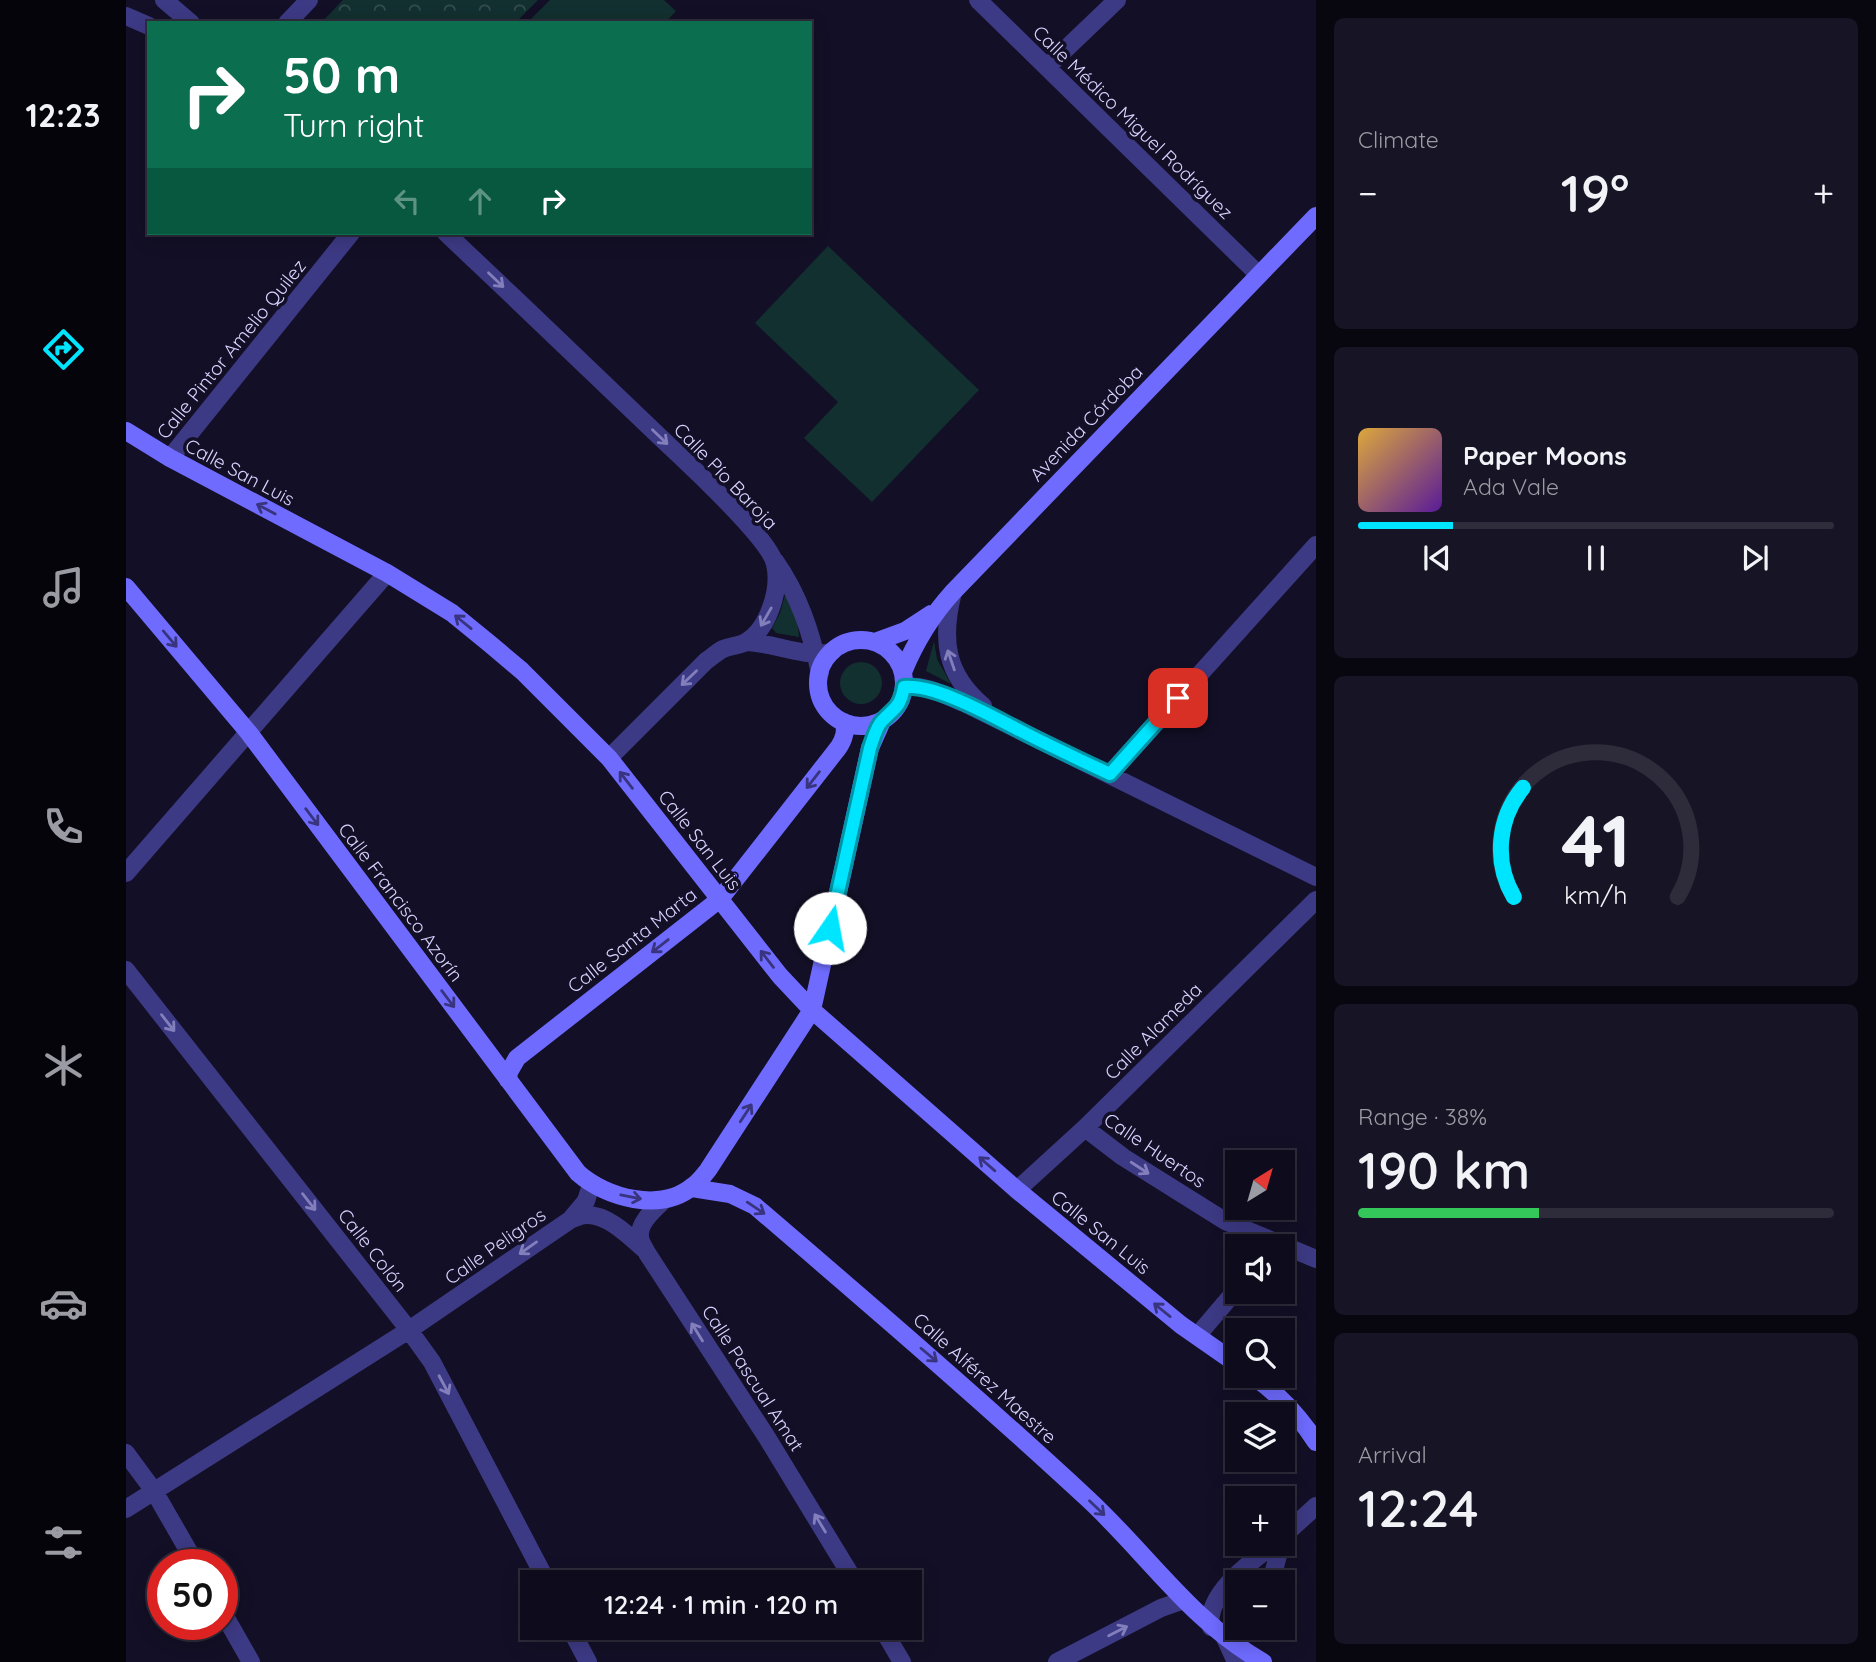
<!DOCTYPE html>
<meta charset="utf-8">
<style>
body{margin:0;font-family:Quicksand,sans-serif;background:#171425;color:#f1f3f6;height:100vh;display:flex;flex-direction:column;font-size:26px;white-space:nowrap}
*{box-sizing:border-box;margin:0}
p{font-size:23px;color:#9b9ba3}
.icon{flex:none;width:38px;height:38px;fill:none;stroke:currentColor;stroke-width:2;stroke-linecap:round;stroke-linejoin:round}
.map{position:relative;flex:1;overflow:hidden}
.sheet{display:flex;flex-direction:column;gap:18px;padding:18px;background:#08060f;width:560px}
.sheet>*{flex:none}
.guide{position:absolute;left:21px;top:21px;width:665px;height:214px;border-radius:0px;box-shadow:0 4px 18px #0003,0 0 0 2px #2e2b3b;background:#0b6e4f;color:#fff;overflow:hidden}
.needle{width:46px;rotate:37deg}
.tools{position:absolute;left:1099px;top:1150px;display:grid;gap:14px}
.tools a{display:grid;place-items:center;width:70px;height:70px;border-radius:0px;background:#0e0b1c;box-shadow:0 4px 18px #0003,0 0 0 2px #2e2b3b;font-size:35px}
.speed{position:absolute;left:21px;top:1549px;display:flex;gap:14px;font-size:35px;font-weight:700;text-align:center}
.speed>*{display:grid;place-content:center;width:91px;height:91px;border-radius:50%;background:#0e0b1c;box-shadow:0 4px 18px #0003,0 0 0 2px #2e2b3b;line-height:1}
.speed .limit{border:10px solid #d22;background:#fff;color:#111}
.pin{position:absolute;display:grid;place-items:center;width:60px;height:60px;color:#fff;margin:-30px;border-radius:14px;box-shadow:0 4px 10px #0006}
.me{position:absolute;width:77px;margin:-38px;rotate:12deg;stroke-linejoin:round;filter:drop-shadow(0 0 5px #0008)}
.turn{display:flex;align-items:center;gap:24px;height:147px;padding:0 21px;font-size:32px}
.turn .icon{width:91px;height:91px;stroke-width:2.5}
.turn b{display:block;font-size:49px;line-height:60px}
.lanes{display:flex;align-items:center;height:66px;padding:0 21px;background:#0003;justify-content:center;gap:35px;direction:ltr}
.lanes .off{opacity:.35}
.big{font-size:52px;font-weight:600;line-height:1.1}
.sheet .tile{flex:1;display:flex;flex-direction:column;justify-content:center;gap:10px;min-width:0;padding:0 24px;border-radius:10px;background:#171425}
.sheet .dial{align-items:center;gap:0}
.dial svg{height:182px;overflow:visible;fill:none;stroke:#2e2b3b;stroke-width:7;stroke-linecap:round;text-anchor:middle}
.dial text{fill:#f1f3f6;stroke:none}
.song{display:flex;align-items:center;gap:21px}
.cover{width:84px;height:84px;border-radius:10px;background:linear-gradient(135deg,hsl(40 70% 55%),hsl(270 70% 35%))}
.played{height:7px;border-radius:4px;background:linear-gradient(90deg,#00e5ff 20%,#2e2b3b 20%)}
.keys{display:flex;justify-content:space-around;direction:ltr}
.heat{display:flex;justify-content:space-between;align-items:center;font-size:38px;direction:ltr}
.charge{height:10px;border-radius:5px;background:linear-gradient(90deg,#34c759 38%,#2e2b3b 0)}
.trip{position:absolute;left:394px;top:1570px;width:402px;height:70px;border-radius:0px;background:#0e0b1c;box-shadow:0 4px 18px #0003,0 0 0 2px #2e2b3b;font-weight:600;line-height:70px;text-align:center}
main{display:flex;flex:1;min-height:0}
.tabs{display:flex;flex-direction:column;width:126px;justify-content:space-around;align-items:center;background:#06040b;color:#9b9ba3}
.tabs .icon{width:49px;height:49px}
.tabs .current{color:#00e5ff}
.tabs b{font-size:32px;color:#f1f3f6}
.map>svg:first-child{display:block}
.green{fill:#12302f}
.park{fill:url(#park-crowns)}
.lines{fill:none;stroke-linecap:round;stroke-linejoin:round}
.pedestrian{stroke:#3d3a85;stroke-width:18}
.minor{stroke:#3d3a85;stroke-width:18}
.secondary{stroke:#6f6bff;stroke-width:18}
.oneway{stroke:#837fbc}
.oneway2{stroke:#38347d}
.route-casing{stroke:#0095a6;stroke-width:18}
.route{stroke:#00e5ff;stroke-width:12}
.labels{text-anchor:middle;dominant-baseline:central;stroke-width:7;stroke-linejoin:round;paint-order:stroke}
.street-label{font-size:19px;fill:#d9d4ff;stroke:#130f26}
</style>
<main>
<nav class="tabs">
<b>12:23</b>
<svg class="icon current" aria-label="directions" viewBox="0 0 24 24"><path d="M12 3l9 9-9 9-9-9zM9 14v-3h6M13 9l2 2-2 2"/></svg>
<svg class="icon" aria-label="music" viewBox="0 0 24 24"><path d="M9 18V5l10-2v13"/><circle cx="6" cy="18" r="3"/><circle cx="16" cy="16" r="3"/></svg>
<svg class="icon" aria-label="phone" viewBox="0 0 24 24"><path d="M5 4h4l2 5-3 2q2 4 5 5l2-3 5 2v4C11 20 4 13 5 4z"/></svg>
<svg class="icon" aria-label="climate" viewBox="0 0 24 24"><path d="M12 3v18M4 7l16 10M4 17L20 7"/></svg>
<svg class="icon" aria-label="car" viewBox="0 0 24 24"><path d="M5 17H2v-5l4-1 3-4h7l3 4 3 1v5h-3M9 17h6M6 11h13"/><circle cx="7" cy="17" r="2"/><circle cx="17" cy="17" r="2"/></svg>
<svg class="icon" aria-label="filters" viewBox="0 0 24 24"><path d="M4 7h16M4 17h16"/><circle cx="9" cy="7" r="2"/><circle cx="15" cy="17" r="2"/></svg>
</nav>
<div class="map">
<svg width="1190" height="1662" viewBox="0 0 1190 1662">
<defs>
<pattern id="park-crowns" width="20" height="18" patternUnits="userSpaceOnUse" patternTransform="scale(1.75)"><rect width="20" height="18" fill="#12302f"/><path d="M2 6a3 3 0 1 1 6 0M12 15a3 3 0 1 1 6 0" fill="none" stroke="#344d4e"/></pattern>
</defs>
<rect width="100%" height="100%" fill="#130f26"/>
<!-- green -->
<path class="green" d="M 424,0 L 538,0 L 550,11 L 539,23 L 401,23 Z
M 702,246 L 853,390 L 746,502 L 678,438 L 712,402 L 629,323 Z
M 659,595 C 668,609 672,620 673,637 L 650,633 L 646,628 L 654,613 Z
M 808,641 L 811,659 L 825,684 L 800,671 Z
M714 683a21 21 0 1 1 42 0a21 21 0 1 1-42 0Z"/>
<!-- park -->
<path class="park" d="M 217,0 L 412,0 L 389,23 L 195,23 Z"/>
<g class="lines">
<!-- pedestrian -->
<path class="pedestrian" d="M 1099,1638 L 1110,1662"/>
<!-- minor -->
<path class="minor" d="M 38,0 L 65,23
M 852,0 L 1133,275
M 0,16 L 23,26
M 161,23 L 183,0
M 921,67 L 991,0
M 320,233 C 392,301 464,370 535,438 C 558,460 643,537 649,564 C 655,589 642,631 618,643 C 611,646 604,646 597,649 C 591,652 586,657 580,661 L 483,758
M 44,458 L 225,233
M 649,561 C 673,595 685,632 694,673
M 827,592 C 815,639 819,674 857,706
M 620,642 C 651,643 674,658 706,652
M 778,687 C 800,684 820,696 840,704 L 1190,877
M 984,774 L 1190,545
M 0,873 L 261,573
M 0,970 L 283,1330 L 306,1362 L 421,1582
M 959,1128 L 997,1157 L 1099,1221 L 1190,1259
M 891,1190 L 959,1128 L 1190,900
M 539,1199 C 530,1208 512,1222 514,1237 C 514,1241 519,1249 521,1253 L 640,1436 L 729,1582
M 444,1220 C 449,1218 455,1215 460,1215 C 482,1214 504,1237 519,1250
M 1071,1336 L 1111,1289
M 0,1453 L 28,1491 L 70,1564
M 0,1509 L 283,1330 L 444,1220 L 460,1201 L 465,1185
M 1157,1536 L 1190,1506
M 1145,1582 L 1155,1544
M 96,1611 L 125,1662
M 1085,1627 C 1079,1594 1125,1562 1148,1544
M 444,1628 L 462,1662
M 756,1628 L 776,1662
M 1099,1638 L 1112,1636 L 1124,1628
M 931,1662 L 1035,1608 L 1058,1600"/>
<!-- secondary -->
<path class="secondary" d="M 0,431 L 44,458 L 261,573 L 326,613 L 364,644 L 396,671 L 483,758 L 654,976 L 686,1010 L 891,1190 L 1055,1325 L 1111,1364
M 0,587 L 123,733 L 452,1173 C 480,1198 535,1213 567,1186 C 573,1182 578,1175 582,1170 L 686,1010 L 744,748 L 756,721
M692 683a43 43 0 1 1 86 0a43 43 0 1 1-86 0Z
M 749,642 L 779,631 L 805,614
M 777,672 C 789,643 806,615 827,592 L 1190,216
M 382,1080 L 383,1072 L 391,1058 L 594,899 L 709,752 C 716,744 721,733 718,722
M 566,1188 L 604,1194 L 629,1206 C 742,1303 854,1399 963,1500 C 1021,1554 1067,1623 1137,1662
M 1127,1376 C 1153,1394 1173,1416 1190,1442"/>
</g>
<!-- one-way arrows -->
<defs><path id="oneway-shaft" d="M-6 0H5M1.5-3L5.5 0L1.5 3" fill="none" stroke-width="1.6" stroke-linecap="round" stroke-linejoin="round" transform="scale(1.75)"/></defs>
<g class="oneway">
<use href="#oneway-shaft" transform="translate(370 280) rotate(44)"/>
<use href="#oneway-shaft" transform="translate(534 437) rotate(44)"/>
<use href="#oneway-shaft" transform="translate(640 617) rotate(120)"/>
<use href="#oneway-shaft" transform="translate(825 660) rotate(-109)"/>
<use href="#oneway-shaft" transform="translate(563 678) rotate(136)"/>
<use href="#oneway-shaft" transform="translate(42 1023) rotate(52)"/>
<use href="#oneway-shaft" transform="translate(1014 1168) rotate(33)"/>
<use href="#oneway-shaft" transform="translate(183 1202) rotate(52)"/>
<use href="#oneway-shaft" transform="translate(402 1248) rotate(145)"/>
<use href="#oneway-shaft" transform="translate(571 1332) rotate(-122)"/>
<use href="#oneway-shaft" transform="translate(318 1385) rotate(62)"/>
<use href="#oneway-shaft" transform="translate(694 1523) rotate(-121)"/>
<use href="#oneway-shaft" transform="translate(992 1631) rotate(-27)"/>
</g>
<g class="oneway2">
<use href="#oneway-shaft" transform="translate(140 509) rotate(-152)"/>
<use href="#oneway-shaft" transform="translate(337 622) rotate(-141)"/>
<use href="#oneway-shaft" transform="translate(44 639) rotate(50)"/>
<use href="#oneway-shaft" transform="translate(500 780) rotate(-128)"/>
<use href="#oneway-shaft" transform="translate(687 780) rotate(128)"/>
<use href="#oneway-shaft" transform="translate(186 817) rotate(53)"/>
<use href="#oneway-shaft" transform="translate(534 946) rotate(142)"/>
<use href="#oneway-shaft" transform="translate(641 959) rotate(-128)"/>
<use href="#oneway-shaft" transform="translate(322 999) rotate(53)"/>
<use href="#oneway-shaft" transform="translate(620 1113) rotate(-57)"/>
<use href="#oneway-shaft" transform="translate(861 1164) rotate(-139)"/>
<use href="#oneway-shaft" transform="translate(505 1197) rotate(11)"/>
<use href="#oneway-shaft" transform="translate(630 1208) rotate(34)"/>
<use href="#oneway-shaft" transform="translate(1036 1310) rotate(-141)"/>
<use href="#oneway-shaft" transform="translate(803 1355) rotate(40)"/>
<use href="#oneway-shaft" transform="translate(971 1508) rotate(44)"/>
</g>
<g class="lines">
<!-- route casing -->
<g class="route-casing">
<path id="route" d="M 704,928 L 744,748 C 747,740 750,727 756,721 C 769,707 774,708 778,687 C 810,684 865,716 895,731 C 924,746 954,760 984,774 L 1052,698"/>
</g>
<!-- route -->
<use href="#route" class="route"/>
</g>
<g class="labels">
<!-- street labels -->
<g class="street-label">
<text transform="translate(1007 122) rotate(44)">Calle Médico Miguel Rodríguez</text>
<text transform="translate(105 349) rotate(-51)">Calle Pintor Amelio Quilez</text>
<text transform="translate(960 423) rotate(-46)">Avenida Córdoba</text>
<text transform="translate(114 472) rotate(28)">Calle San Luis</text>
<text transform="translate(600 476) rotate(46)">Calle Pío Baroja</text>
<text transform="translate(574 840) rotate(52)">Calle San Luis</text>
<text transform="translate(275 902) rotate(53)">Calle Francisco Azorín</text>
<text transform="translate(506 940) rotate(-38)">Calle Santa Marta</text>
<text transform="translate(1027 1031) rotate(-45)">Calle Alameda</text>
<text transform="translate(1029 1150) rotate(34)">Calle Huertos</text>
<text transform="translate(975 1232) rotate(39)">Calle San Luis</text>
<text transform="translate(369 1246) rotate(-35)">Calle Peligros</text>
<text transform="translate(247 1250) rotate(52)">Calle Colón</text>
<text transform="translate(627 1378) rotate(57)">Calle Pascual Amat</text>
<text transform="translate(859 1378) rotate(42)">Calle Alférez Maestre</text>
</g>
</g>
</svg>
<div class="tools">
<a><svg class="needle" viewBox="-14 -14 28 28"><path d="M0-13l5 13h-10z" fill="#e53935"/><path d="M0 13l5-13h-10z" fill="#9b9ba3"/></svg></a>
<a><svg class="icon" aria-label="sound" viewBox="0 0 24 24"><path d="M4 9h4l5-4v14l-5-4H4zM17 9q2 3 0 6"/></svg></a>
<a><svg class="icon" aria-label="search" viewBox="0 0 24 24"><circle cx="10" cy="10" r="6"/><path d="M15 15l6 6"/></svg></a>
<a><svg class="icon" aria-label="layers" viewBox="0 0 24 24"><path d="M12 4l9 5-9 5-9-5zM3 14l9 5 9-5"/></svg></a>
<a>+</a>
<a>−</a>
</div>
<div class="speed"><div class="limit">50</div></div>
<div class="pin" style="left:1052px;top:698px;background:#d93025"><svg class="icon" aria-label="arrive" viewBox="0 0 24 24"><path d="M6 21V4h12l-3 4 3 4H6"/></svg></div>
<svg class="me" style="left:704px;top:928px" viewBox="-20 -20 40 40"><circle r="19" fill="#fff"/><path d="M0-13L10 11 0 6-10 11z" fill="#00e5ff"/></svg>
<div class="trip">12:24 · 1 min · 120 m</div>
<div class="guide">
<div class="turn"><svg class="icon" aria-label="right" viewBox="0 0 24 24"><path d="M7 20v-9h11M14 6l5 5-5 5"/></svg><div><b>50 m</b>Turn right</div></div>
<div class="lanes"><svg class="icon off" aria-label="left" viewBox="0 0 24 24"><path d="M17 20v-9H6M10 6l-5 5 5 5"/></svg><svg class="icon off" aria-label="ahead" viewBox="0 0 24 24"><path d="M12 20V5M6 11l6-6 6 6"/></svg><svg class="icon" aria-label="right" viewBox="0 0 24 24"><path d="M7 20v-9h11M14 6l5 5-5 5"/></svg></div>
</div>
</div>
<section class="sheet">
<div class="tile"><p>Climate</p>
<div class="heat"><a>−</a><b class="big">19°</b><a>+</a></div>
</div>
<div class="tile">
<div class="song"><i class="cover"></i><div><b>Paper Moons</b><p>Ada Vale</p></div></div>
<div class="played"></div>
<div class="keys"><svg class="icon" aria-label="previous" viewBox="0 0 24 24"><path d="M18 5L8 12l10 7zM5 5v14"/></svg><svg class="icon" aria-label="pause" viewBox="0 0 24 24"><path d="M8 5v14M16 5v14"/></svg><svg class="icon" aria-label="next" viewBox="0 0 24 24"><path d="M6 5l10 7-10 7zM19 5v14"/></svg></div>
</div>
<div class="tile dial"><svg viewBox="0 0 100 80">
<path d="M14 69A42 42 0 1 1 86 69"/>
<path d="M14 69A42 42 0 0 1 18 21" stroke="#00e5ff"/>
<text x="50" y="56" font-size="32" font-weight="700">41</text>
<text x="50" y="72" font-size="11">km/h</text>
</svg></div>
<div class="tile"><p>Range · 38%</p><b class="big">190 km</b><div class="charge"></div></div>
<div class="tile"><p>Arrival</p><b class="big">12:24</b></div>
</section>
</main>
